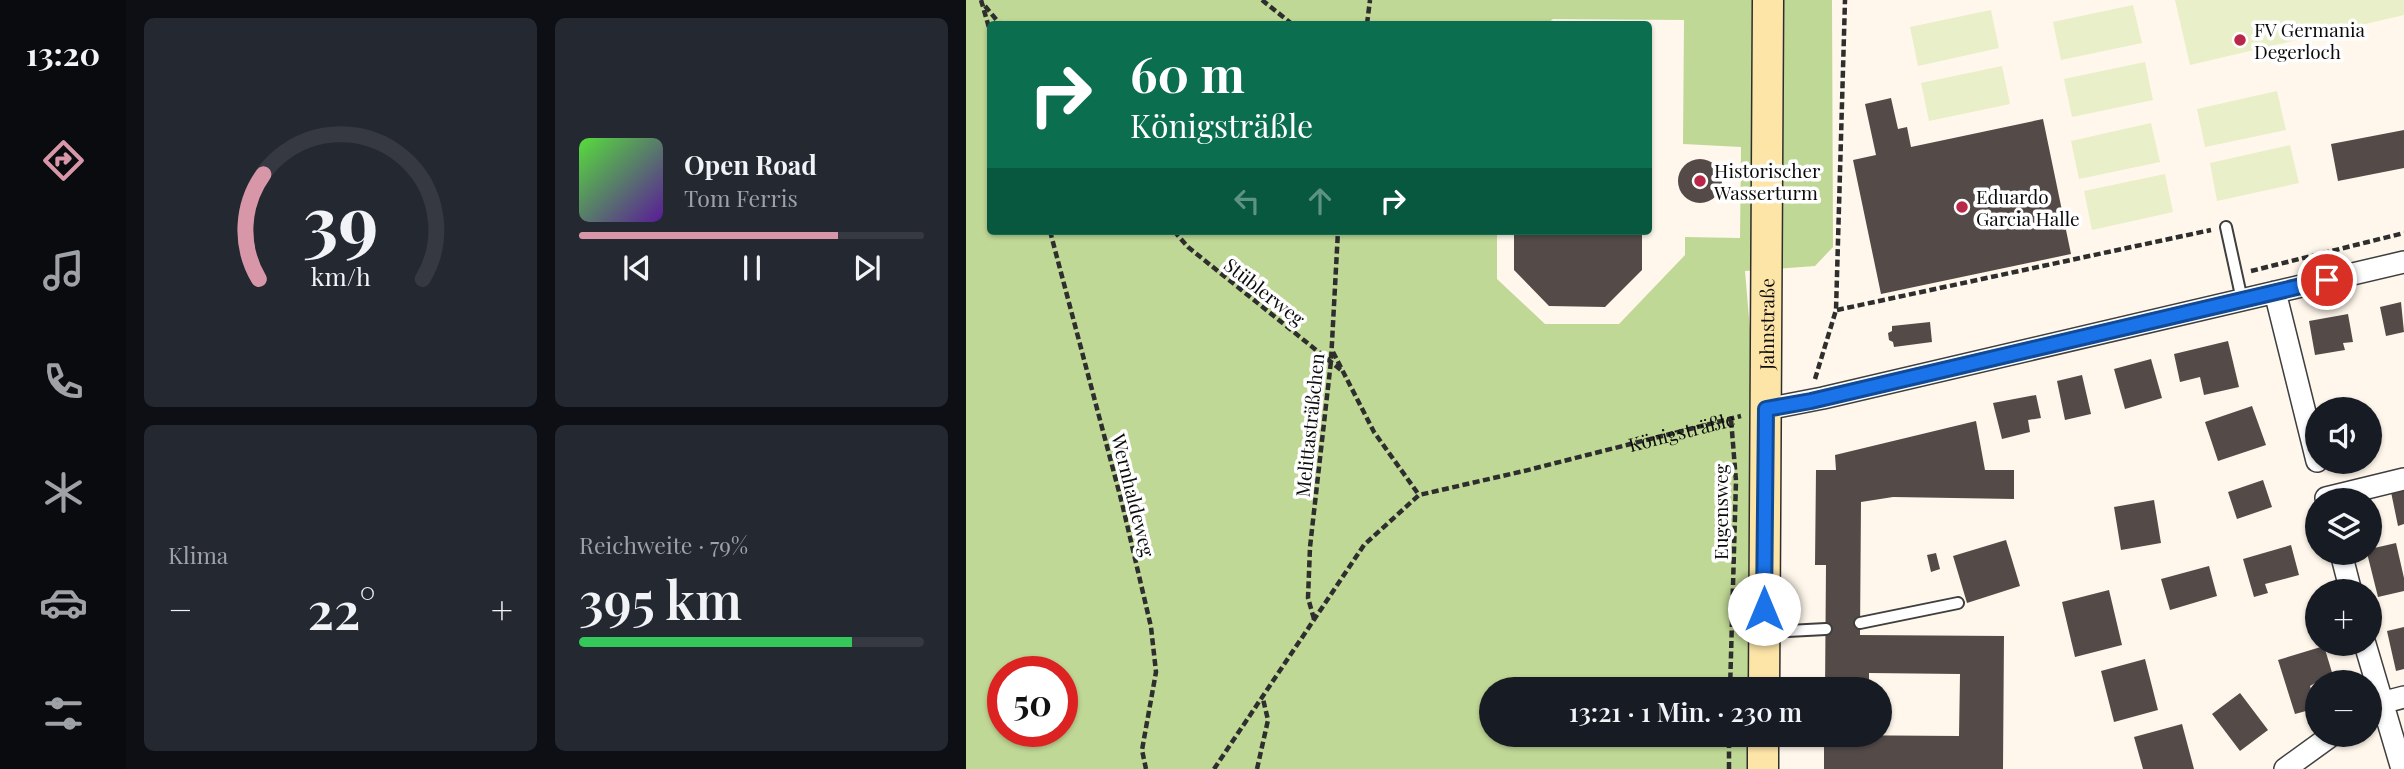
<!DOCTYPE html>
<html lang="de">
<meta charset="utf-8">
<style>
body{margin:0;font-family:"Playfair Display",serif;background:#242831;color:#f1f3f6;height:100vh;display:flex;flex-direction:column;font-size:26px;white-space:nowrap}
*{box-sizing:border-box;margin:0}
p{font-size:23px;color:#9ea1a6}
.icon{flex:none;width:38px;height:38px;fill:none;stroke:currentColor;stroke-width:2;stroke-linecap:round;stroke-linejoin:round}
.map{position:relative;flex:1;overflow:hidden}
.details{display:flex;flex-direction:column;gap:18px;padding:18px;background:#0d0f14;width:840px}
.details>*{flex:none}
.top-card{position:absolute;left:21px;top:21px;width:665px;height:214px;border-radius:7px;box-shadow:0 2px 5px #0004;background:#0b6e4f;color:#fff;overflow:hidden}
.tools{position:absolute;left:1339px;top:397px;display:grid;gap:14px}
.tools a{display:grid;place-items:center;width:77px;height:77px;border-radius:50%;background:#171b24;box-shadow:0 2px 5px #0004;font-size:35px}
.speed{position:absolute;left:21px;top:656px;display:flex;gap:14px;font-size:35px;font-weight:700;text-align:center}
.speed>*{display:grid;place-content:center;width:91px;height:91px;border-radius:50%;background:#171b24;box-shadow:0 2px 5px #0004;line-height:1}
.speed .limit{border:10px solid #d22;background:#fff;color:#111}
.pin{position:absolute;display:grid;place-items:center;width:60px;height:60px;color:#fff;margin:-30px;border:4px solid #fff;border-radius:50%;box-shadow:0 2px 7px #0007}
.me{position:absolute;width:77px;margin:-38px;rotate:0deg;stroke-linejoin:round;filter:drop-shadow(0 0 5px #0008)}
.turn{display:flex;align-items:center;gap:24px;height:147px;padding:0 28px;font-size:32px}
.turn .icon{width:91px;height:91px;stroke-width:2.5}
.turn b{display:block;font-size:49px;line-height:60px}
.lanes{display:flex;align-items:center;height:66px;padding:0 28px;background:#0003;justify-content:center;gap:35px;direction:ltr}
.lanes .off{opacity:.35}
.big{font-size:52px;font-weight:600;line-height:1.1}
.details .card{flex:1;display:flex;flex-direction:column;justify-content:center;gap:10px;min-width:0;padding:0 24px;border-radius:10px;background:#242831}
.details .dial{align-items:center;gap:0}
.dial svg{height:182px;overflow:visible;fill:none;stroke:#363941;stroke-width:7;stroke-linecap:round;text-anchor:middle}
.dial text{fill:#f1f3f6;stroke:none}
.song{display:flex;align-items:center;gap:21px}
.cover{width:84px;height:84px;border-radius:10px;background:linear-gradient(135deg,hsl(110 70% 55%),hsl(270 70% 35%))}
.played{height:7px;border-radius:4px;background:linear-gradient(90deg,#d897a8 75%,#363941 75%)}
.keys{display:flex;justify-content:space-around;direction:ltr}
.heat{display:flex;justify-content:space-between;align-items:center;font-size:38px;direction:ltr}
.charge{height:10px;border-radius:5px;background:linear-gradient(90deg,#34c759 79%,#363941 0)}
.details .tiles{flex:1;display:grid;gap:18px;grid-template-columns:repeat(2,1fr)}
.trip{position:absolute;left:513px;top:677px;width:413px;height:70px;border-radius:35px;background:#171b24;box-shadow:0 2px 5px #0004;font-weight:600;line-height:70px;text-align:center}
main{display:flex;flex:1;min-height:0}
.tab-bar{display:flex;flex-direction:column;width:126px;justify-content:space-around;align-items:center;background:#090b0e;color:#9ea1a6}
.tab-bar .icon{width:49px;height:49px}
.tab-bar .on{color:#d897a8}
.tab-bar b{font-size:32px;color:#f1f3f6}
.map>svg:first-child{display:block}
.forest{fill:#c0d896;fill-rule:evenodd}
.pitch{fill:#e9efc8}
.building{fill:#544b49}
.lines{fill:none;stroke-linecap:round;stroke-linejoin:round}
.lane-casing{stroke:#3f3f3f;stroke-width:14}
.street-casing{stroke:#3f3f3f;stroke-width:24}
.secondary-casing{stroke:#2e2e2e;stroke-width:33}
.path{stroke:#2e2e2e;stroke-width:4.5;stroke-dasharray:7 3.5;stroke-linecap:butt}
.lane{stroke:#fff;stroke-width:10}
.street{stroke:#fff;stroke-width:21}
.secondary{stroke:#fde4a7;stroke-width:30}
.route-casing{stroke:#114b97;stroke-width:18}
.route{stroke:#1a73e8;stroke-width:12}
.poi-dot{fill:#b92749;stroke:#fff;stroke-width:2.5}
.labels{text-anchor:middle;dominant-baseline:central;stroke-width:7;stroke-linejoin:round;paint-order:stroke}
.poi-label{font-size:19px;fill:#0c0c0c;stroke:#fff;text-anchor:start}
.street-label{font-size:19px;fill:#0c0c0c;stroke:#fff}
</style>
<main>
<nav class="tab-bar">
<b>13:20</b>
<svg class="icon on" aria-label="directions" viewBox="0 0 24 24"><path d="M12 3l9 9-9 9-9-9zM9 14v-3h6M13 9l2 2-2 2"/></svg>
<svg class="icon" aria-label="music" viewBox="0 0 24 24"><path d="M9 18V5l10-2v13"/><circle cx="6" cy="18" r="3"/><circle cx="16" cy="16" r="3"/></svg>
<svg class="icon" aria-label="phone" viewBox="0 0 24 24"><path d="M5 4h4l2 5-3 2q2 4 5 5l2-3 5 2v4C11 20 4 13 5 4z"/></svg>
<svg class="icon" aria-label="climate" viewBox="0 0 24 24"><path d="M12 3v18M4 7l16 10M4 17L20 7"/></svg>
<svg class="icon" aria-label="car" viewBox="0 0 24 24"><path d="M5 17H2v-5l4-1 3-4h7l3 4 3 1v5h-3M9 17h6M6 11h13"/><circle cx="7" cy="17" r="2"/><circle cx="17" cy="17" r="2"/></svg>
<svg class="icon" aria-label="filters" viewBox="0 0 24 24"><path d="M4 7h16M4 17h16"/><circle cx="9" cy="7" r="2"/><circle cx="15" cy="17" r="2"/></svg>
</nav>
<section class="details">
<div class="tiles">
<div class="card dial"><svg viewBox="0 0 100 80">
<path d="M14 69A42 42 0 1 1 86 69"/>
<path d="M14 69A42 42 0 0 1 16 23" stroke="#d897a8"/>
<text x="50" y="56" font-size="32" font-weight="700">39</text>
<text x="50" y="72" font-size="11">km/h</text>
</svg></div>
<div class="card">
<div class="song"><i class="cover"></i><div><b>Open Road</b><p>Tom Ferris</p></div></div>
<div class="played"></div>
<div class="keys"><svg class="icon" aria-label="previous" viewBox="0 0 24 24"><path d="M18 5L8 12l10 7zM5 5v14"/></svg><svg class="icon" aria-label="pause" viewBox="0 0 24 24"><path d="M8 5v14M16 5v14"/></svg><svg class="icon" aria-label="next" viewBox="0 0 24 24"><path d="M6 5l10 7-10 7zM19 5v14"/></svg></div>
</div>
<div class="card"><p>Klima</p>
<div class="heat"><a>−</a><b class="big">22°</b><a>+</a></div>
</div>
<div class="card"><p>Reichweite · 79%</p><b class="big">395 km</b><div class="charge"></div></div>
</div>
</section>
<div class="map">
<svg width="1438" height="769" viewBox="0 0 1438 769">
<rect width="100%" height="100%" fill="#fff7eb"/>
<!-- forest -->
<path class="forest" d="M 0,0 L 866,0 L 867,247 L 849,266 L 779,271 L 792,424 L 787,689 L 525,690 L 525,735 L 786,735 L 786,769 L 0,769 ZM 587,19 L 718,20 L 717,144 L 775,147 L 774,238 L 719,237 L 719,255 L 653,324 L 579,324 L 531,279 L 531,231 L 24,231 L 24,24 L 581,24 ZM 37,672 L 96,672 L 96,732 L 37,732 Z"/>
<!-- pitch -->
<path class="pitch" d="M 1209,0 L 1438,0 L 1438,15 L 1224,65 Z
M 1167,5 L 1176,43 L 1095,60 L 1087,22 Z
M 1025,10 L 1033,48 L 952,66 L 944,27 Z
M 1179,62 L 1187,100 L 1106,117 L 1098,79 Z
M 1036,66 L 1044,104 L 963,121 L 955,83 Z
M 1311,91 L 1320,130 L 1239,147 L 1231,109 Z
M 1185,123 L 1194,162 L 1113,179 L 1105,141 Z
M 1324,145 L 1333,183 L 1251,201 L 1244,163 Z
M 1199,174 L 1207,212 L 1126,230 L 1118,191 Z"/>
<!-- building -->
<path class="building" d="M 925,98 L 932,129 L 941,127 L 945,147 L 1077,119 L 1105,254 L 915,294 L 887,160 L 910,155 L 899,104 Z
M 1438,130 L 1438,168 L 1372,181 L 1365,144 Z
M712 181a22 22 0 1 1 44 0a22 22 0 1 1-44 0Z
M 548,231 L 676,231 L 676,270 L 639,307 L 583,306 L 548,270 Z
M 1435,302 L 1438,332 L 1420,336 L 1414,307 Z
M 1382,314 L 1387,342 L 1377,343 L 1379,350 L 1349,355 L 1343,321 Z
M 964,322 L 966,342 L 928,347 L 927,342 L 923,340 L 922,333 L 926,331 L 926,326 Z
M 1262,341 L 1273,387 L 1238,395 L 1234,377 L 1214,382 L 1208,354 Z
M 1185,359 L 1196,398 L 1159,409 L 1148,369 Z
M 1116,375 L 1125,414 L 1099,420 L 1091,381 Z
M 1070,395 L 1075,418 L 1062,420 L 1064,432 L 1036,439 L 1027,403 Z
M 1286,406 L 1300,445 L 1252,461 L 1239,422 Z
M 1010,421 L 1019,470 L 1048,470 L 1048,499 L 927,497 L 895,502 L 894,635 L 1038,636 L 1037,769 L 858,769 L 858,735 L 993,736 L 994,674 L 903,673 L 903,690 L 859,690 L 860,565 L 849,565 L 850,470 L 870,470 L 869,455 Z
M 1297,480 L 1306,507 L 1271,519 L 1262,492 Z
M 1438,489 L 1438,524 L 1432,526 L 1425,492 Z
M 1188,500 L 1195,543 L 1155,550 L 1148,507 Z
M 1040,540 L 1054,586 L 1001,603 L 987,556 Z
M 1430,543 L 1438,578 L 1438,591 L 1412,597 L 1401,553 L 1404,553 L 1404,549 Z
M 1325,545 L 1333,575 L 1299,584 L 1302,593 L 1288,597 L 1277,559 Z
M 970,553 L 974,569 L 965,572 L 961,555 Z
M 1243,566 L 1251,596 L 1204,610 L 1195,579 Z
M 1143,590 L 1156,645 L 1109,657 L 1096,602 Z
M 1438,627 L 1438,669 L 1430,671 L 1421,631 Z
M 1358,646 L 1368,679 L 1351,682 L 1344,686 L 1351,708 L 1329,714 L 1312,660 Z
M 1179,659 L 1192,710 L 1148,722 L 1135,671 Z
M 1274,693 L 1302,730 L 1274,751 L 1246,714 Z
M 1216,724 L 1228,769 L 1177,769 L 1168,737 Z"/>
<g class="lines">
<!-- lane casing -->
<g class="lane-casing">
<path id="lane" d="M 1260,227 L 1276,300
M 894,623 L 992,603
M 800,632 L 860,629"/>
</g>
<!-- street casing -->
<g class="street-casing">
<path id="street" d="M 1309,292 L 1351,461
M 800,409 L 857,398 L 1438,262
M 1360,498 L 1438,479
M 1375,553 L 1385,592
M 1399,644 L 1436,769
M 1405,710 L 1415,703 L 1438,697
M 1319,769 L 1366,735"/>
</g>
<!-- secondary casing -->
<g class="secondary-casing">
<g id="secondary">
<path id="s2" d="M 798,690 L 802,0"/>
<path d="M 797,769 L 797,735"/>
</g>
</g>
<!-- path -->
<g class="path">
<path d="M 15,0 L 24,31"/>
<path d="M 296,0 L 326,24"/>
<path d="M 19,6 L 34,24"/>
<path d="M 401,24 L 404,0"/>
<path d="M 84,231 L 156,503 L 185,627 L 190,672 L 176,750 L 180,769"/>
<path d="M 208,231 L 222,247 L 375,370"/>
<path d="M 1285,271 L 1438,233"/>
<path d="M 871,310 L 1245,230"/>
<path d="M 367,352 L 408,432 L 453,495"/>
<path d="M 849,379 L 870,310 L 879,0"/>
<path d="M 348,619 L 342,598 L 344,547 L 365,361 L 372,231"/>
<path d="M 764,690 L 770,481 L 765,419"/>
<path id="s1" d="M 248,769 L 398,545 L 453,495 L 558,471 L 775,416"/>
<path d="M 291,769 L 302,720 L 297,699"/>
<path d="M 763,769 L 763,735"/>
</g>
<!-- lane -->
<use href="#lane" class="lane"/>
<!-- street -->
<use href="#street" class="street"/>
<!-- secondary -->
<use href="#secondary" class="secondary"/>
</g>
<g class="lines">
<!-- route casing -->
<g class="route-casing">
<path id="route" d="M 798,609 L 800,409 L 845,401 L 1361,280"/>
</g>
<!-- route -->
<use href="#route" class="route"/>
</g>
<!-- markers -->
<g class="poi-dot">
<circle cx="1274" cy="40" r="7"/>
<circle cx="734" cy="181" r="7"/>
<circle cx="996" cy="207" r="7"/>
</g>
<g class="labels">
<!-- poi labels -->
<g class="poi-label">
<text x="1288" y="29">FV Germania<tspan x="1288" dy="22">Degerloch</tspan></text>
<text x="748" y="170">Historischer<tspan x="748" dy="22">Wasserturm</tspan></text>
<text x="1010" y="196">Eduardo<tspan x="1010" dy="22">Garcia Halle</tspan></text>
</g>
<!-- street labels -->
<g class="street-label">
<text transform="translate(299 291) rotate(38)">Stüblerweg</text>
<text stroke="none"><textPath href="#s2" startOffset="366">Jahnstraße</textPath></text>
<text transform="translate(343 425) rotate(-84)">Melittasträßchen</text>
<text stroke="none"><textPath href="#s1" startOffset="614">Königsträßle</textPath></text>
<text transform="translate(168 495) rotate(76)">Wernhaldeweg</text>
<text transform="translate(754 512) rotate(-90)">Eugensweg</text>
</g>
</g>
</svg>
<div class="tools">
<a><svg class="icon" aria-label="sound" viewBox="0 0 24 24"><path d="M4 9h4l5-4v14l-5-4H4zM17 9q2 3 0 6"/></svg></a>
<a><svg class="icon" aria-label="layers" viewBox="0 0 24 24"><path d="M12 4l9 5-9 5-9-5zM3 14l9 5 9-5"/></svg></a>
<a>+</a>
<a>−</a>
</div>
<div class="speed"><div class="limit">50</div></div>
<div class="pin" style="left:1361px;top:280px;background:#d93025"><svg class="icon" aria-label="arrive" viewBox="0 0 24 24"><path d="M6 21V4h12l-3 4 3 4H6"/></svg></div>
<svg class="me" style="left:798px;top:609px" viewBox="-20 -20 40 40"><circle r="19" fill="#fff"/><path d="M0-13L10 11 0 6-10 11z" fill="#1a73e8"/></svg>
<div class="trip">13:21 · 1 Min. · 230 m</div>
<div class="top-card">
<div class="turn"><svg class="icon" aria-label="right" viewBox="0 0 24 24"><path d="M7 20v-9h11M14 6l5 5-5 5"/></svg><div><b>60 m</b>Königsträßle</div></div>
<div class="lanes"><svg class="icon off" aria-label="left" viewBox="0 0 24 24"><path d="M17 20v-9H6M10 6l-5 5 5 5"/></svg><svg class="icon off" aria-label="ahead" viewBox="0 0 24 24"><path d="M12 20V5M6 11l6-6 6 6"/></svg><svg class="icon" aria-label="right" viewBox="0 0 24 24"><path d="M7 20v-9h11M14 6l5 5-5 5"/></svg></div>
</div>
</div>
</main>
